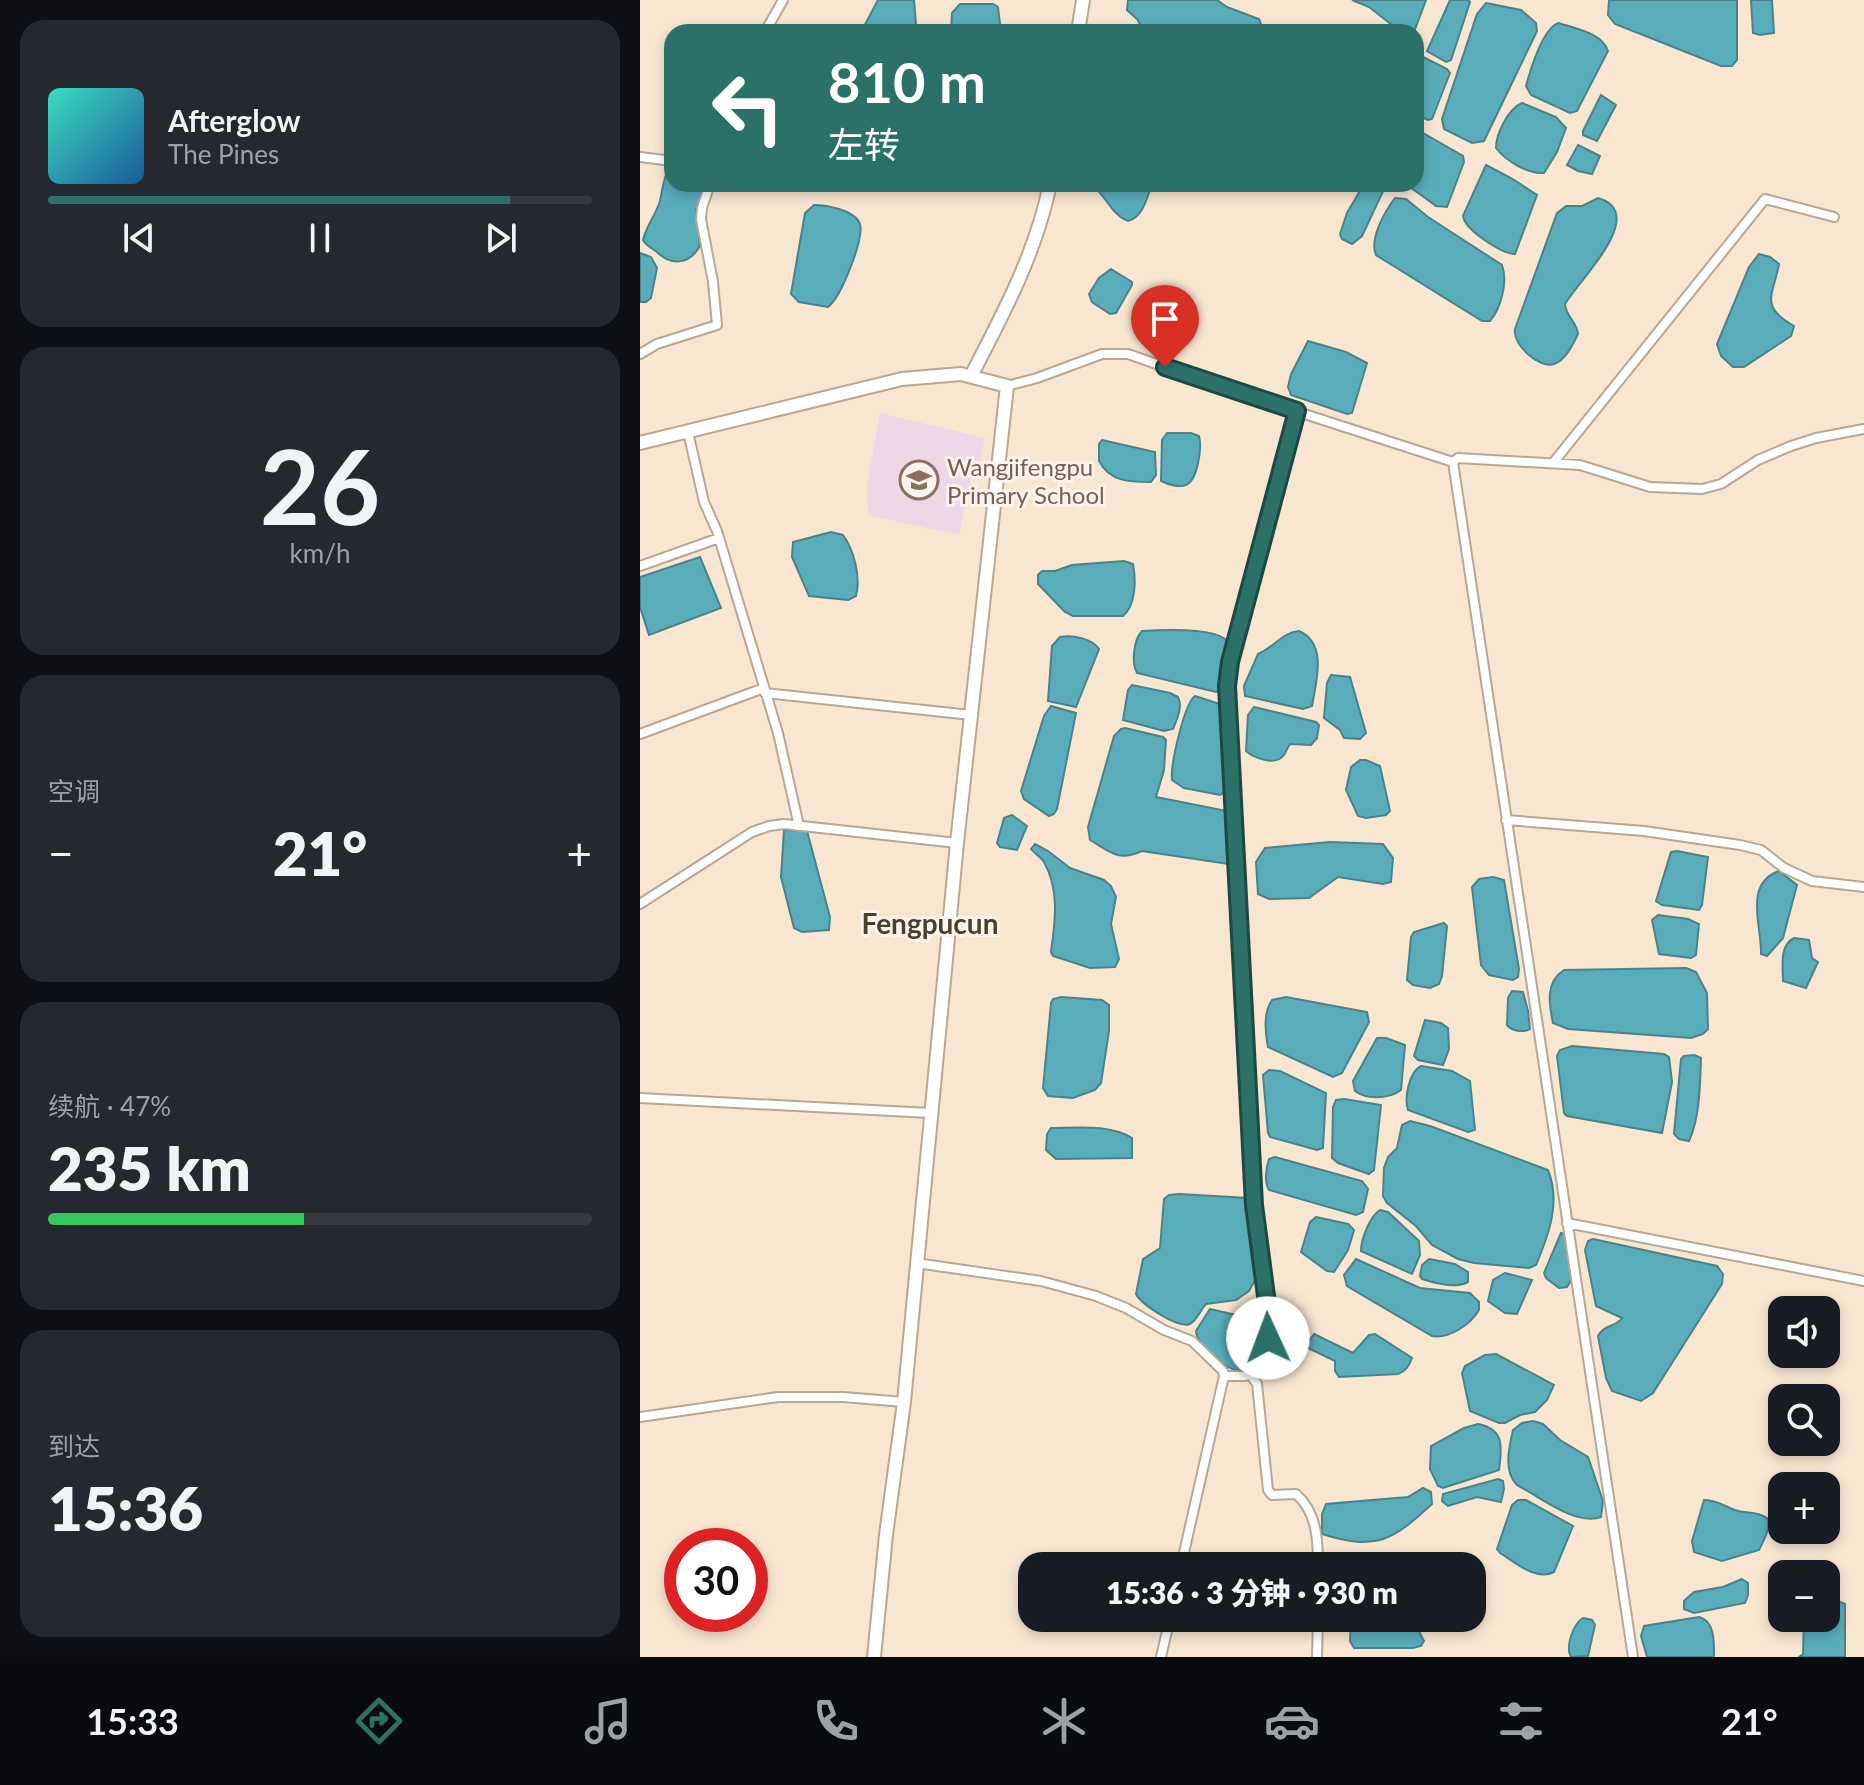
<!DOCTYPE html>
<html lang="zh">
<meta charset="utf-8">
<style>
body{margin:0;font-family:Lato,"Noto Sans SC",sans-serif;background:#242831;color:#f1f3f6;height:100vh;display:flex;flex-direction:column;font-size:30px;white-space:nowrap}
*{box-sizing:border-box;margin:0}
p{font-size:26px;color:#9ea1a6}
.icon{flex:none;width:44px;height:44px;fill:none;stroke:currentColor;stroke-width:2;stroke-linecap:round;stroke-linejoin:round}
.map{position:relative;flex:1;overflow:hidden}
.sheet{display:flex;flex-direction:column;gap:20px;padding:20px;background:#0d0f14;width:640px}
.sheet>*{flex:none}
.guide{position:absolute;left:24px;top:24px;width:760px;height:168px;border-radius:24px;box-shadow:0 4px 12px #0003;background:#2b7167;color:#fff;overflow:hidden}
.controls{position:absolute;left:1128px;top:1296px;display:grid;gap:16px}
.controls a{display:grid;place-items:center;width:72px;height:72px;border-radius:16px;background:#171b24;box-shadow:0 4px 12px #0003;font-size:40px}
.speed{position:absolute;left:24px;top:1528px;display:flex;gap:16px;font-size:40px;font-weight:700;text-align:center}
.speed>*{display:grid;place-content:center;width:104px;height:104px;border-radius:50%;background:#171b24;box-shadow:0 4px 12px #0003;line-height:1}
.speed .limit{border:12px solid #d22;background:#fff;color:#111}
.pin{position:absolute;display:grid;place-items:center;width:68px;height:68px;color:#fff;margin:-82px -34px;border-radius:50% 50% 50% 0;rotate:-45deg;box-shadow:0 0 8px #0007}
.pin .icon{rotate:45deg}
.me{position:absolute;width:88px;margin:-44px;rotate:358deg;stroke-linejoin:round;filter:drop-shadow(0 0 6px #0008)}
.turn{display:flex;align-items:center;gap:28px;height:168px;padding:0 32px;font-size:36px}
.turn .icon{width:104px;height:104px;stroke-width:2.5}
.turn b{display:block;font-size:56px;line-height:68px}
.big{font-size:60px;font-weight:800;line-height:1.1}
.sheet .widget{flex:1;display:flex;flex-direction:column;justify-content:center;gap:12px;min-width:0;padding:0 28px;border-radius:24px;background:#242831}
.sheet .dial{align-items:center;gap:0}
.dial b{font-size:104px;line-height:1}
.song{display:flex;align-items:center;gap:24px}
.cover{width:96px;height:96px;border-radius:12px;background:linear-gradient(135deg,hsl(170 70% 55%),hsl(210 70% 35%))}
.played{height:8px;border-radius:4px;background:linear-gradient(90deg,#2b7167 85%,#363941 85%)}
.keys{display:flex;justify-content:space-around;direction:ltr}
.heat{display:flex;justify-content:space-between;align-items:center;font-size:44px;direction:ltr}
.charge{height:12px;border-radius:6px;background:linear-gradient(90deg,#34c759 47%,#363941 0)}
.trip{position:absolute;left:378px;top:1552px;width:468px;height:80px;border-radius:24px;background:#171b24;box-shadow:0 4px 12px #0003;font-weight:800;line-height:80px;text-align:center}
.tabs{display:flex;height:128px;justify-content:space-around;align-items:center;background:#090b0e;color:#9ea1a6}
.tabs .icon{width:56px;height:56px}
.tabs .current{color:#2b7167}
.tabs b{font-size:36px;color:#f1f3f6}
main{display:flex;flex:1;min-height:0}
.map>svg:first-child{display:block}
.education{fill:#edd8e7}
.water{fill:#59adbb;stroke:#498289;stroke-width:2}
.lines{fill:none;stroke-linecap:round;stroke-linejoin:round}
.street-casing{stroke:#b7a793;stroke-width:12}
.secondary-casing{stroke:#b7a793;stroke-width:16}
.street{stroke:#fff;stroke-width:8}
.secondary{stroke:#fff;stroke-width:12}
.route-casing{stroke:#1c4943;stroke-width:20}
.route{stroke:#2b7167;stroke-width:14}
.labels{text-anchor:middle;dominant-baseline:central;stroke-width:6;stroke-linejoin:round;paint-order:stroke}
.education-label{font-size:24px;fill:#785e54;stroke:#fdf5ed;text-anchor:start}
.quarter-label{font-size:28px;font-weight:bold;fill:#4c3e2d;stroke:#fdf5ed}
</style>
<main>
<section class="sheet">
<div class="widget">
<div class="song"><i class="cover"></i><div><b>Afterglow</b><p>The Pines</p></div></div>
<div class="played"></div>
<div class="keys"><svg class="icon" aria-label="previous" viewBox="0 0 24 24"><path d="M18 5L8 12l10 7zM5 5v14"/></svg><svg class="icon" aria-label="pause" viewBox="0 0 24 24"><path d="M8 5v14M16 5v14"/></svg><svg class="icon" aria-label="next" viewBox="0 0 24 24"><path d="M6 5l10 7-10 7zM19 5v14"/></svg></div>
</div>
<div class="widget dial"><b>26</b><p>km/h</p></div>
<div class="widget"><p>空调</p>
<div class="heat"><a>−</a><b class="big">21°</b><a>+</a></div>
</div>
<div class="widget"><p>续航 · 47%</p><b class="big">235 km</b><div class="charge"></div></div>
<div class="widget"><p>到达</p><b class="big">15:36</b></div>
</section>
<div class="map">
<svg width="1224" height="1657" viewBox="0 0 1224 1657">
<rect width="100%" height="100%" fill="#f8e6d1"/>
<!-- education -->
<path class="education" d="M 240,413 L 345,438 L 337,473 L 332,472 L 319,535 L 228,515 L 227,486 Z"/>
<!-- water -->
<path class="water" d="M 238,0 L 274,0 L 276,24 L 273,32 L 221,32 Z
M 488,0 L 577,0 L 587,7 L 619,19 L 621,24 L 617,32 L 503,32 L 498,20 L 487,10 Z
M 712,0 L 786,0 L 774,32 L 761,32 L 729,7 Z
M 810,0 L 828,0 L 830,2 L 811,60 L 806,62 L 787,51 Z
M 969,0 L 1097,0 L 1097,60 L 1092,66 L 1081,66 L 975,24 L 968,15 Z
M 1111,0 L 1132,0 L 1134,33 L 1120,35 L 1113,33 Z
M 846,3 L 881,10 L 896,23 L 897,31 L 844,141 L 832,143 L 804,129 L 802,119 L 837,14 Z
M 320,4 L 353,4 L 358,7 L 361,32 L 311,32 L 312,13 Z
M 919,23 C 936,29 962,33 968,51 L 937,111 L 930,113 L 891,95 L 886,86 C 890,71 903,27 919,23 Z
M 781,56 L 807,69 L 810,73 L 792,119 L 788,120 L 776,115 L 776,57 Z
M 961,95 L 976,105 L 957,141 L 943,135 L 943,131 Z
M 882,103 L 916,117 L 926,128 L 917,152 L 904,173 C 888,174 866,161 856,148 C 856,134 868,109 882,103 Z
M 776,129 L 823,156 L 824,162 L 807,207 L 796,206 L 766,184 L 776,184 Z
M 938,145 L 960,156 L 952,174 L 938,171 L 927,165 Z
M 846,165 L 871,178 L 897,195 L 875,254 C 862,254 825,230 823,216 Z
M 30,167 L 32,184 L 66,184 L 56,210 L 60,246 C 49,265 31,266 17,252 C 11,247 7,247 3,240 C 6,227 14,217 19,204 C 23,192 22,178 30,167 Z
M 450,184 L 512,184 C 507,198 503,217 488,221 C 470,214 467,195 450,184 Z
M 724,184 L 746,185 L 722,236 L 712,244 L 702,239 L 700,234 L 707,213 Z
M 755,198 L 766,199 L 788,217 L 862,265 C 868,282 861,308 850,321 L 842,321 L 736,255 C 729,239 745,211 755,198 Z
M 958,198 C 1010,213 938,281 925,304 C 926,317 937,322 938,334 C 933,344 926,360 914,364 C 899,369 872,344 875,329 L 917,213 L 926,206 L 942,206 Z
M 174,205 C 186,205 215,210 220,224 C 224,239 201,298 188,307 L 159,302 L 151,294 L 165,213 Z
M 0,253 L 11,257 L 17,268 L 11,298 L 6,302 L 0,302 Z
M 1119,254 L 1130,257 L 1139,264 C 1133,296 1119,306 1154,326 L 1151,336 L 1104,367 L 1093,367 L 1081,356 L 1077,344 L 1109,267 Z
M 471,269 L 492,282 L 492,285 L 476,313 L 470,314 L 452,302 L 449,294 L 459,278 Z
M 668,341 L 706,352 L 727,363 L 712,413 L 707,414 L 651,395 L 648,387 L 651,374 Z
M 527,433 L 551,433 L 559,436 C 562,447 558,480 546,485 C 539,488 527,484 521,481 L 522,440 Z
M 462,440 L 515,452 L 516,475 L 511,482 C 490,482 470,482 459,461 L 459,444 Z
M 191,532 L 203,535 C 214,550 221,577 216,596 L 208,600 L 169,596 L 152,557 L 153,542 Z
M 60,557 L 81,608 L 9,635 L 0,607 L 0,577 Z
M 484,561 L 493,564 C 496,580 496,605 483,616 L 433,616 L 425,612 L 398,584 L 398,575 L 402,571 L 415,571 L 432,565 Z
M 502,631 C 519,630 585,626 589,645 C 590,649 588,654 587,658 C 583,668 583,679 582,690 L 576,692 L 497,673 C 491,662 494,639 502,631 Z
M 659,631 C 688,644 676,682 672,706 L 663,709 L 605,696 L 604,686 L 618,654 C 633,648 643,632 659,631 Z
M 420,637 C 432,635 452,638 459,649 L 436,707 L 408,701 L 412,646 Z
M 691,675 L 710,677 L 726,733 L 720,739 L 704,738 L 700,730 L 684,718 L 687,683 Z
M 492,685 L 530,693 L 538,697 C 543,707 537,719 533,729 L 524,731 L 483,720 L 488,690 Z
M 555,696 L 583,705 L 588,790 L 580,795 L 544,788 L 532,780 C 530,765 545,702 555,696 Z
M 411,706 L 436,713 L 417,809 L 414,814 L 409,816 L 384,799 L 381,791 L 404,716 Z
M 614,707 L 676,722 L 679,725 L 677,738 L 671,745 L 650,744 C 647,748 646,753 643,756 C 635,766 614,758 606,751 L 608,715 Z
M 485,728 L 523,737 L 526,740 L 524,770 L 516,797 L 587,811 L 590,859 L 588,864 L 502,851 C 478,862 471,852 450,840 L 448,827 L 474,736 L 481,729 Z
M 720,760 L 726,760 L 740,766 L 750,811 L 746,815 L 726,818 L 718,816 L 706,790 L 711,767 Z
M 372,815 L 387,826 L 377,850 L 360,847 L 357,843 L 364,818 Z
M 144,830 L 167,831 L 190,917 L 189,930 L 162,932 L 154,928 L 141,877 Z
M 690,842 L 743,844 L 753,858 L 751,882 L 743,884 L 698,877 L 669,898 L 629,899 L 618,894 L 616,862 L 625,848 Z
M 395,844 L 408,851 L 430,868 L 464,880 L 471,886 L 476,897 L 471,924 L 479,959 L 475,967 L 450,968 L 413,956 L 411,952 C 415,923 420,890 404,862 C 401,857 395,854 391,849 Z
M 1037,851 L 1068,857 L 1062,905 L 1059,910 L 1022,905 L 1016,901 L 1031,852 Z
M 1139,871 L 1157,885 L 1143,938 L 1127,956 L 1121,954 C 1122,926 1103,884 1139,871 Z
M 853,877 L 864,880 L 879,969 L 878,977 L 873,980 L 849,975 L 841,965 L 832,887 L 839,879 Z
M 1018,915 L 1048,919 L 1059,924 L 1056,955 L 1051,958 L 1019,954 L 1012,920 Z
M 804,923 L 807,926 L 802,976 L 799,984 L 790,988 L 773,985 L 767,980 L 771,937 L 774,932 Z
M 1154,938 L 1169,940 L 1172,958 L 1178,962 L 1166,988 L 1143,981 C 1143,966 1139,946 1154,938 Z
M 1046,968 L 1056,972 L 1067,993 L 1068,1029 L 1063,1034 L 1051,1038 L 928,1029 L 913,1023 C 909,1004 905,982 924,970 Z
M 872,991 L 883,992 L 888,1011 L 890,1029 C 883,1033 872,1031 867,1025 L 868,998 Z
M 421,997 L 462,1000 L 469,1005 L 469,1031 L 461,1083 L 455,1090 L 433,1098 L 408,1096 L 403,1088 L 411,1003 L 413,999 Z
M 646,997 L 727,1012 L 729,1022 L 702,1073 L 693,1077 L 628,1047 C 625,1032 623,1013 632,1000 Z
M 785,1020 L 801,1023 L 808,1028 L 809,1049 L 803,1065 L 778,1060 L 774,1056 Z
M 737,1038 L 746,1038 L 765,1045 L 761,1090 C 749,1099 727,1100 715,1091 L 713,1081 Z
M 932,1046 L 1024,1054 L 1029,1057 L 1032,1082 L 1022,1133 L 927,1116 L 924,1113 L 917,1056 L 920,1050 Z
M 1054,1055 L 1061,1058 C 1060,1085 1060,1117 1049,1141 L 1039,1139 L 1034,1134 L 1041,1059 L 1044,1056 Z
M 781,1066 L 812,1071 L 830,1081 L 835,1130 L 828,1132 L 768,1110 C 764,1098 769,1072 781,1066 Z
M 629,1070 L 640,1071 L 686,1093 L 683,1148 L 677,1150 L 630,1137 L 628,1133 L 623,1075 Z
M 704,1099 L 741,1105 L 734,1170 L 729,1174 L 698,1163 L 692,1158 L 693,1107 L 696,1100 Z
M 770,1121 L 790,1126 L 908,1170 C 921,1202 909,1234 896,1265 L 889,1268 L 834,1263 L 818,1259 L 792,1245 L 776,1226 L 747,1203 L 743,1196 L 744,1168 L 748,1157 L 757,1148 L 762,1125 Z
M 411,1128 C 437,1128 469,1124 492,1138 L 492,1158 L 416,1159 L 406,1150 L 407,1134 Z
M 635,1157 L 722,1181 L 728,1189 L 723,1212 L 716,1215 L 629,1190 C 624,1182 626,1168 629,1159 Z
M 539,1194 L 608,1198 L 616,1278 L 609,1291 L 596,1300 L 566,1304 C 561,1309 557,1320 550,1324 C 538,1329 501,1304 496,1294 L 503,1259 L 520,1248 L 524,1199 L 529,1195 Z
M 740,1210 L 748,1212 L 779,1241 L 780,1255 L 772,1274 L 721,1251 C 721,1239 730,1216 740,1210 Z
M 676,1217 L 708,1224 L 714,1230 L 708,1250 L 694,1272 L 687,1271 L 661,1252 L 670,1222 Z
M 921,1233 L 925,1234 L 932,1279 L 927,1287 L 919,1288 L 906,1278 L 904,1273 Z
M 953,1239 L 1077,1266 L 1083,1274 L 1082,1284 L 1013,1393 L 1001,1401 L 972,1391 L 966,1378 L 958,1336 C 963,1325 976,1327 982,1318 L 956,1306 L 945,1250 L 948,1241 Z
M 716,1259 L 780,1288 L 830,1293 L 839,1302 L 839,1310 C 830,1325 809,1339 792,1336 L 707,1286 L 704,1275 Z
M 789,1259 L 815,1264 L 828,1272 L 828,1282 C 815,1289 795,1283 782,1279 L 780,1276 L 782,1265 Z
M 865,1273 L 892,1280 L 877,1314 L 865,1313 L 848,1301 L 853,1280 Z
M 570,1309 L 609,1318 L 623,1328 C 625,1337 623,1344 620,1354 C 609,1395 557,1350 556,1331 Z
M 674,1334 L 713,1353 L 729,1335 L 735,1334 L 772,1358 C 769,1366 766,1371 758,1374 L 699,1377 L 695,1371 L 695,1361 L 668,1348 L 667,1344 Z
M 856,1354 L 914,1385 L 907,1400 L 895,1412 L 880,1415 L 865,1423 L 859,1423 L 830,1411 L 822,1373 L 825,1366 L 845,1355 Z
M 893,1421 L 903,1424 L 920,1440 L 948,1457 L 963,1501 L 961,1517 C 935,1526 900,1497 877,1485 C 863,1471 869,1448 873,1430 L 882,1423 Z
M 838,1424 C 865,1429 862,1448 859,1470 L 803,1488 L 798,1486 L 790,1469 L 791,1446 L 824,1428 Z
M 858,1479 L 863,1481 L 864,1489 L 861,1502 L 837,1497 L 808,1506 L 802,1501 L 803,1494 Z
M 783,1488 L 791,1492 L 792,1504 C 752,1541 736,1551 682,1534 L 682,1514 L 686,1504 L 768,1497 Z
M 878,1500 L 886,1500 L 933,1526 L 914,1572 C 896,1581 876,1563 860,1553 L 857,1549 L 872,1505 Z
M 1064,1500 C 1078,1500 1083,1506 1095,1510 C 1106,1514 1117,1511 1127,1518 C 1131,1528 1124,1540 1119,1550 L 1082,1561 L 1054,1552 L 1052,1541 Z
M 1102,1579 L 1108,1583 L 1108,1595 L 1105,1603 L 1054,1613 L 1044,1609 L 1044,1601 L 1054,1592 L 1083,1587 Z
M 1186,1596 L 1205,1604 L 1205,1657 L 1159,1657 L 1163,1654 L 1164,1618 L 1186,1618 Z
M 1059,1617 C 1075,1621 1074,1642 1074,1657 L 1007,1657 L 1001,1636 L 1004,1626 Z
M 711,1618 L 772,1618 L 784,1641 L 781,1646 L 773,1648 L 714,1648 L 710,1641 Z
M 943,1618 L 952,1620 L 955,1625 L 948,1656 L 931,1657 C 925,1647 933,1624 943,1618 Z"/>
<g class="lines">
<!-- street casing -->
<g class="street-casing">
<path id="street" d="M 125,32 L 143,0
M 0,157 L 32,161
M 0,354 L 17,344 L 77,325 L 73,282 L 61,219 L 62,208 L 70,184
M 367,386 L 397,378 L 462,354 L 488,354 L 587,389 L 813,462 L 818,458 L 940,465 L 1010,487 L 1062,489 L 1081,484 L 1118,460 L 1151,446 L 1176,438 L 1224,429
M 48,432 L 64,502 L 77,531 L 138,733 L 159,826
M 813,462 L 993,1657
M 913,463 L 1125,199 L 1194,217
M 0,566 L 79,538
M 125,693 L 331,715
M 0,734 L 124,688
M 866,820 L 1004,831 L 1100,845 L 1121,850 L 1144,868 L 1172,881 L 1224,887
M 0,904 L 112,832 L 129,826 L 144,824 L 317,843
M 0,1098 L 290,1113
M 927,1223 L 1224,1281
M 276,1263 L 401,1281 L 456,1296 L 486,1308 L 524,1330 L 552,1341 L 583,1371 L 584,1376 L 541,1566
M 611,1375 L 617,1384 L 628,1490 L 632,1495 L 656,1494 C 677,1512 678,1540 678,1566
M 584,1376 L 605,1376 L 616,1371 L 626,1347 L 628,1326 L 614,1205 L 588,677 L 657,411
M 0,1417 L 138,1397 L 203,1397 L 264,1402
M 521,1657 L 530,1618
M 677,1657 L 678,1618"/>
</g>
<!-- secondary casing -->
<g class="secondary-casing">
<path id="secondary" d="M 438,32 L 443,0
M 331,376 C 363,314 396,253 410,184
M 0,443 L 262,379 L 321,374 L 367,386 L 317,843 L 264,1402 L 246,1535 L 234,1657"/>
</g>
<!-- street -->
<use href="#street" class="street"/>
<!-- secondary -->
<use href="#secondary" class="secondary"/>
</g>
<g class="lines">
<!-- route casing -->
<g class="route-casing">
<path id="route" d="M 525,367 L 657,411 L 590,662 L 587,686 L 614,1205 L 626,1296 L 628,1338"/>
</g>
<!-- route -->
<use href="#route" class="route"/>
</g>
<!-- icons -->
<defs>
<g id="school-ring" transform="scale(2)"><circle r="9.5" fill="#fdf5ed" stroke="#8d6e63" stroke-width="1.5"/><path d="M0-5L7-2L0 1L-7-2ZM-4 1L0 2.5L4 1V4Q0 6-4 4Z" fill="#8d6e63"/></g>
</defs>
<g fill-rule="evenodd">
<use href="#school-ring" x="279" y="480"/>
</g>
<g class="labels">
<!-- education labels -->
<g class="education-label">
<text x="307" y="466">Wangjifengpu<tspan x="307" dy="28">Primary School</tspan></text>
</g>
<!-- quarter labels -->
<g class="quarter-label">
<text x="290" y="923">Fengpucun</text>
</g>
</g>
</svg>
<div class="controls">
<a><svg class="icon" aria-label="sound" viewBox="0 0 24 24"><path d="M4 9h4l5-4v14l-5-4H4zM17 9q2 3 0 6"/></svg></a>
<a><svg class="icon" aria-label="search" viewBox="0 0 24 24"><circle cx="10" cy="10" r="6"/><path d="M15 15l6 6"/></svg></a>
<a>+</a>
<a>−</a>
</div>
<div class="speed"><div class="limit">30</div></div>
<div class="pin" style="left:525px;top:367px;background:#d93025"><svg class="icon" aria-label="arrive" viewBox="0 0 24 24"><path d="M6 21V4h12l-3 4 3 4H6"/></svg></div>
<svg class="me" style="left:628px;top:1338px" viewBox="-20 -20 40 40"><circle r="19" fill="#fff"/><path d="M0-13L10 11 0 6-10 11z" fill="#2b7167"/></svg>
<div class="trip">15:36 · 3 分钟 · 930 m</div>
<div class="guide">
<div class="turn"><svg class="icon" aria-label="left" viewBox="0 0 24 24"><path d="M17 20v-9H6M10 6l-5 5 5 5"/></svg><div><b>810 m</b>左转</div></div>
</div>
</div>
</main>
<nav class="tabs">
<b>15:33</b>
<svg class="icon current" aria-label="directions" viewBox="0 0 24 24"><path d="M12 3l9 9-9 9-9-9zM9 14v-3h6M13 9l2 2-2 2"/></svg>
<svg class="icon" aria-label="music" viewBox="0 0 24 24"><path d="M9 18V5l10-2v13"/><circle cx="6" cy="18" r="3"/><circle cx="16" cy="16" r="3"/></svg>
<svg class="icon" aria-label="phone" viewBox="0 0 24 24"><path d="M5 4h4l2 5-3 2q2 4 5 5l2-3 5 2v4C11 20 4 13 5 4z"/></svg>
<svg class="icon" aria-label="climate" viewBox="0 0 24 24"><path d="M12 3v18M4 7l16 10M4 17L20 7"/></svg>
<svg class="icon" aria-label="car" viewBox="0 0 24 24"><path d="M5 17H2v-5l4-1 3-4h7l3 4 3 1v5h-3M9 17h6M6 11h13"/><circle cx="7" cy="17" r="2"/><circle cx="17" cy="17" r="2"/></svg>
<svg class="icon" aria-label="filters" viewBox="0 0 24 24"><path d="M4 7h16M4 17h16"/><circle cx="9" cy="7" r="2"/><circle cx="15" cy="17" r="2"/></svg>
<b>21°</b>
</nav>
